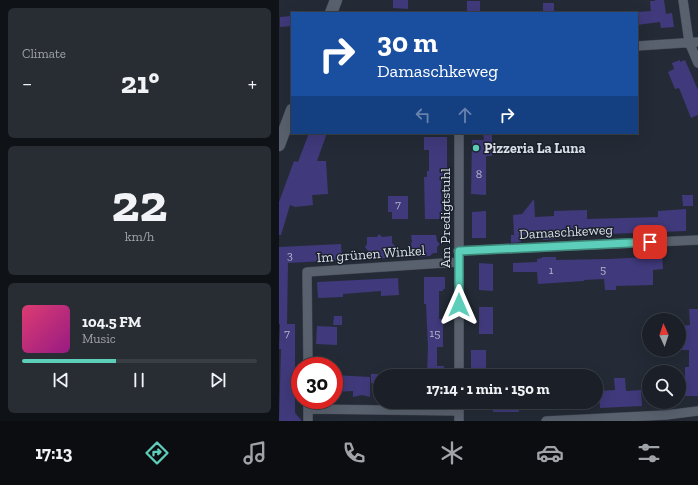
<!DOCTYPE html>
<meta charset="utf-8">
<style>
body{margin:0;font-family:"Zilla Slab",serif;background:#282d34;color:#f1f3f6;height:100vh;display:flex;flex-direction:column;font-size:15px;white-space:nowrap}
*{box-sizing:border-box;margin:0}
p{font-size:13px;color:#a0a3a8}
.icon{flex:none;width:22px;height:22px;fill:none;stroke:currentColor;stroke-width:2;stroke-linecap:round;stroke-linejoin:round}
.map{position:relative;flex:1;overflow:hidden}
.details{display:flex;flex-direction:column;gap:8px;padding:8px;background:#0f1216;width:279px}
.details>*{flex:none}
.guide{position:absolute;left:12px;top:12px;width:347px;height:122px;border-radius:0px;box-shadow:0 4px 16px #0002,0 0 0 1px #393e45;background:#1a4fa0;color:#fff;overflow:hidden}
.needle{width:26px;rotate:357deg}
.controls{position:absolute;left:363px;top:313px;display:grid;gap:8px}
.controls a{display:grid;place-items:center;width:44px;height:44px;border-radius:50%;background:#1b2028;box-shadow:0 4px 16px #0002,0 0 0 1px #393e45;font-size:20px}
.speed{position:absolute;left:12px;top:357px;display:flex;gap:8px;font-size:20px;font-weight:700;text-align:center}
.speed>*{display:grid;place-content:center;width:52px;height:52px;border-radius:50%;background:#1b2028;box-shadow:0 4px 16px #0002,0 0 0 1px #393e45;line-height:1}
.speed .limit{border:6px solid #d22;background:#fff;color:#111}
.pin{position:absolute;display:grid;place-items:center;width:34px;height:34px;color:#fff;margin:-17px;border-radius:8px;box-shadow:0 2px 6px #0006}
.me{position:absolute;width:44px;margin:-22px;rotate:0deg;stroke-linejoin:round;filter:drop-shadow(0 0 3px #0008)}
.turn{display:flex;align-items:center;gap:14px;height:84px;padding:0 20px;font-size:18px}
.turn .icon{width:52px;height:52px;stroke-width:2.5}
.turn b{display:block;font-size:28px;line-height:34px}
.lanes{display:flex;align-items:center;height:38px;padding:0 20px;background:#0003;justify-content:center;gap:20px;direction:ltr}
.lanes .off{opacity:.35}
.big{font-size:30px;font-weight:700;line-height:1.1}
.details .tile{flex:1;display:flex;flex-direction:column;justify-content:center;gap:6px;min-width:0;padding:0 14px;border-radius:6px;background:#282d34}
.details .dial{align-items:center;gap:0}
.dial b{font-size:52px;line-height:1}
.song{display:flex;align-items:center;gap:12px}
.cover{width:48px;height:48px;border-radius:6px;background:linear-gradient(135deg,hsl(340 70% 55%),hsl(310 70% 35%))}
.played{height:4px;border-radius:2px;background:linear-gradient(90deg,#5dceb9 40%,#393e45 40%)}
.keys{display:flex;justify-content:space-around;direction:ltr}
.heat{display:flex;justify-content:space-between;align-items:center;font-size:22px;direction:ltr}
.trip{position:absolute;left:94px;top:369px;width:230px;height:40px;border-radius:20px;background:#1b2028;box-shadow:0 4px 16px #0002,0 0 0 1px #393e45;font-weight:700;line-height:40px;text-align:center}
.menu{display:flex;height:64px;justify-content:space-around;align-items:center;background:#0b0d10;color:#a0a3a8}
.menu .icon{width:28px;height:28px}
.menu .on{color:#5dceb9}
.menu b{font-size:18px;color:#f1f3f6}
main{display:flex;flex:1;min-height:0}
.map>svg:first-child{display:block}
.building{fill:#40397b}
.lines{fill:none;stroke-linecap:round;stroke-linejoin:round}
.street-casing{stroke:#434852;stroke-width:10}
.secondary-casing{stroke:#434852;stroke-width:13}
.street{stroke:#59616e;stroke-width:9}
.secondary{stroke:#59616e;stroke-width:12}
.route-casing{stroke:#3c8678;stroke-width:10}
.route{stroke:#5dceb9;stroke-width:7}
.poi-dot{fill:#5dceb9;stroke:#1a212c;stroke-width:1.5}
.labels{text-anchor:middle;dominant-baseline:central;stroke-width:3;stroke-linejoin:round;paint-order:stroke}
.number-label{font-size:12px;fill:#b4b6cc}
.poi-label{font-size:14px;font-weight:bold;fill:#dbdfe7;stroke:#1a212c;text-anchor:start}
.street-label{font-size:14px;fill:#dbdfe7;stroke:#1a212c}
</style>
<main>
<section class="details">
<div class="tile"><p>Climate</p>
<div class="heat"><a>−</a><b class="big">21°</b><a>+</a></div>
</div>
<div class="tile dial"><b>22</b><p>km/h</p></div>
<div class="tile">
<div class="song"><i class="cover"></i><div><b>104.5 FM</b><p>Music</p></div></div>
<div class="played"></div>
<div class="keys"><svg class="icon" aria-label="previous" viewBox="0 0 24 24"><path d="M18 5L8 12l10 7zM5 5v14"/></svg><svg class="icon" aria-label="pause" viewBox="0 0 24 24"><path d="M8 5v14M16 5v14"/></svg><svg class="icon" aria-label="next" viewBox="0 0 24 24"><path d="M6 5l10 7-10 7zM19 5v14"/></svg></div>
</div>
</section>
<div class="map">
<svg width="419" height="421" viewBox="0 0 419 421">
<rect width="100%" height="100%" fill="#242b36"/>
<!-- building -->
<path class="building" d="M 114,0 L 129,0 L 129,9 L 114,8 Z
M 376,0 L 385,0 L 387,14 L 393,13 L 395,27 L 382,28 L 381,22 L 358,25 L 358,12 L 372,11 L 371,1 L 376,1 Z
M 188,1 L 201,1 L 201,13 L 188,13 Z
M 264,3 L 275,3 L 275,13 L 264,13 Z
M 13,16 L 13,26 L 1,27 L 1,17 Z
M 401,60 L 401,62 L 406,60 L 419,90 L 419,115 L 412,118 L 400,88 L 396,89 L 389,72 L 395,69 L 393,63 Z
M 30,133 L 48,133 L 38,161 L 47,161 L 49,194 L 33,195 L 34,205 L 16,207 L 11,205 L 2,235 L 0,235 L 0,202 L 15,161 L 19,162 Z
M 204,133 L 213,133 L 213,156 L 207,156 L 207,195 L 192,194 L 193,140 L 205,140 Z
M 145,137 L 168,137 L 168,172 L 167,172 L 167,178 L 163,178 L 162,184 L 163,219 L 146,219 L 145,177 L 148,177 L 148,171 L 150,171 L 150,150 L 145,150 Z
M 403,195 L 414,195 L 414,206 L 404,206 Z
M 109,196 L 129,196 L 129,219 L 113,219 L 113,212 L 109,212 Z
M 255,199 L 256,217 L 275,216 L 275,211 L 308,210 L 308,219 L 379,217 L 379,211 L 407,209 L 407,231 L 277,236 L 277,239 L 264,240 L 263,234 L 235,235 L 234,215 L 243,214 Z
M 207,211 L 207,238 L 193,238 L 193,212 Z
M 100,234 L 103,237 L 113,236 L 113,243 L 116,246 L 114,249 L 114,255 L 109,255 L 107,258 L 96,259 L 93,256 L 89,256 L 89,251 L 86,247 L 88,244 L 88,237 L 98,237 Z
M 132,235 L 157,235 L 158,241 L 161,244 L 158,247 L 158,253 L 154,253 L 151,256 L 141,257 L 138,254 L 133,254 L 132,244 L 133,242 Z
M 232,235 L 241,235 L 242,242 L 232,243 Z
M 62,244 L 63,260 L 9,263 L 8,324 L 0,324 L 0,247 Z
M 383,253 L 384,269 L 374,270 L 374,285 L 337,286 L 337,290 L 326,290 L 325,279 L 305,280 L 305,281 L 259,284 L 258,272 L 234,272 L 234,263 L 258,262 L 258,259 L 263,258 L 263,257 L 277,257 L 277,260 L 329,259 L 370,257 L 370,254 Z
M 200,263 L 214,264 L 214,291 L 200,290 Z
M 145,277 L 166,277 L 166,289 L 164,289 L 164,291 L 160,291 L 160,319 L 164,319 L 164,347 L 158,347 L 158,366 L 165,366 L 164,376 L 148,376 L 149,347 L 147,304 L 145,304 Z
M 119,278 L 120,295 L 102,296 L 102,291 L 64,294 L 64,297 L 39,298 L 38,282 Z
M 200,307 L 214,307 L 214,334 L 200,334 Z
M 410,309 L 419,309 L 419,396 L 406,396 L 406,367 L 410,367 L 410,350 L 400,350 L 400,326 L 411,325 Z
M 55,316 L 63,316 L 63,325 L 54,325 Z
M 1,324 L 16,324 L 16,413 L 23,421 L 0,421 L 2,349 L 0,349 Z
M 38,326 L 58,327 L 58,345 L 37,344 Z
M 192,350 L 207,350 L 207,376 L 192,376 Z
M 92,374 L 101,374 L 101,384 L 92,383 Z
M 55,375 L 91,377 L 91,397 L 83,395 L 74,397 L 74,391 L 55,392 Z
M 335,378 L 346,378 L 347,391 L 362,390 L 363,406 L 321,408 L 320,391 L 336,390 Z
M 214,402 L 240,402 L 240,412 L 214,412 Z"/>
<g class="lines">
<!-- street casing -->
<g class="street-casing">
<path id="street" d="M 404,0 L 410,42 L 419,63
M 358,46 L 419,42
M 180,133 L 180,376
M 179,251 L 419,240
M 29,366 L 28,272 L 180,262
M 29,400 L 29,409 L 180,411
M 29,409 L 29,421
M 180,421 L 180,402
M 267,421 L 387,415 L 419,411"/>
</g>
<!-- secondary casing -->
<g class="secondary-casing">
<path id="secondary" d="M 52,13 L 57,0
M 0,145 L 13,110"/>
</g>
<!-- street -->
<use href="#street" class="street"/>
<!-- secondary -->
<use href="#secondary" class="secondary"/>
</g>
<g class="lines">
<!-- route casing -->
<g class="route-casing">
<path id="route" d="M 180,305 L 180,251 L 371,242"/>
</g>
<!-- route -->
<use href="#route" class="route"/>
</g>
<!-- markers -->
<circle class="poi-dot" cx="197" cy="148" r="4"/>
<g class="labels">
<!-- number labels -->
<g class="number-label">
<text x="200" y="174">8</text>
<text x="119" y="204">7</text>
<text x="11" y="255">3</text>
<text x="324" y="269">5</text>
<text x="272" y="270">1</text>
<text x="8" y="333">7</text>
<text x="156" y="333">15</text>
</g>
<!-- poi labels -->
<g class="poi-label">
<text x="205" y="148">Pizzeria La Luna</text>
</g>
<!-- street labels -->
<g class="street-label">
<text transform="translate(166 218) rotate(-90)">Am Predigtstuhl</text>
<text transform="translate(287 232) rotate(-3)">Damaschkeweg</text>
<text transform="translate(92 254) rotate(-4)">Im grünen Winkel</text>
</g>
</g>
</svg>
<div class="controls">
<a><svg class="needle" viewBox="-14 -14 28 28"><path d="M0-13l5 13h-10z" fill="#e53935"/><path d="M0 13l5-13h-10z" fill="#a0a3a8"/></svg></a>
<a><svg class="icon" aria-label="search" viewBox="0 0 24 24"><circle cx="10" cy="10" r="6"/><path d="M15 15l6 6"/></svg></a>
</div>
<div class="speed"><div class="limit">30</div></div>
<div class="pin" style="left:371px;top:242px;background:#d93025"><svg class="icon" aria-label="arrive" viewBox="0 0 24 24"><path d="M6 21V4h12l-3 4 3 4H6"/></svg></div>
<svg class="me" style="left:180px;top:305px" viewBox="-20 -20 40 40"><path d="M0-17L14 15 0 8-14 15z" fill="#5dceb9" stroke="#fff" stroke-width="4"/></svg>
<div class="trip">17:14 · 1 min · 150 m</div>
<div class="guide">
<div class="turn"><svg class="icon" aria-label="right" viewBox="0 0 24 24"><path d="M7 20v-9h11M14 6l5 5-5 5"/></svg><div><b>30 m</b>Damaschkeweg</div></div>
<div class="lanes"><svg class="icon off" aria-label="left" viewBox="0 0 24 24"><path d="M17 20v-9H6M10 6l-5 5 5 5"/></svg><svg class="icon off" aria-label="ahead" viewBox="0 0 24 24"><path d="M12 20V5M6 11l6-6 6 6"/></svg><svg class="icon" aria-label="right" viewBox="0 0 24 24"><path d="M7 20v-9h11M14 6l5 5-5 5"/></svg></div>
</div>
</div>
</main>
<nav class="menu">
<b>17:13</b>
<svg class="icon on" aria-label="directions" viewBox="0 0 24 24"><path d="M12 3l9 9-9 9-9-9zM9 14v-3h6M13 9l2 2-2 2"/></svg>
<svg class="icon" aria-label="music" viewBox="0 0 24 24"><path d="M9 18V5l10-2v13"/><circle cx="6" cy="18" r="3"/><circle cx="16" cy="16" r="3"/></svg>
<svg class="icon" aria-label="phone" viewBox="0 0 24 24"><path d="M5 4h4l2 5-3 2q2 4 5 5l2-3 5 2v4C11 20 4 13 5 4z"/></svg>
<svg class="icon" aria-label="climate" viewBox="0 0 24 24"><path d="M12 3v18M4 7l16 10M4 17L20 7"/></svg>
<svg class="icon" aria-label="car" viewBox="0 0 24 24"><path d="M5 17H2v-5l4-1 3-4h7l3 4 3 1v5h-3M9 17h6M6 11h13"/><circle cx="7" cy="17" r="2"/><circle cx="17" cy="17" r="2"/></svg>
<svg class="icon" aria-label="filters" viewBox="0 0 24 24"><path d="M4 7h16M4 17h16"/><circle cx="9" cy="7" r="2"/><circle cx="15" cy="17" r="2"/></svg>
</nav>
